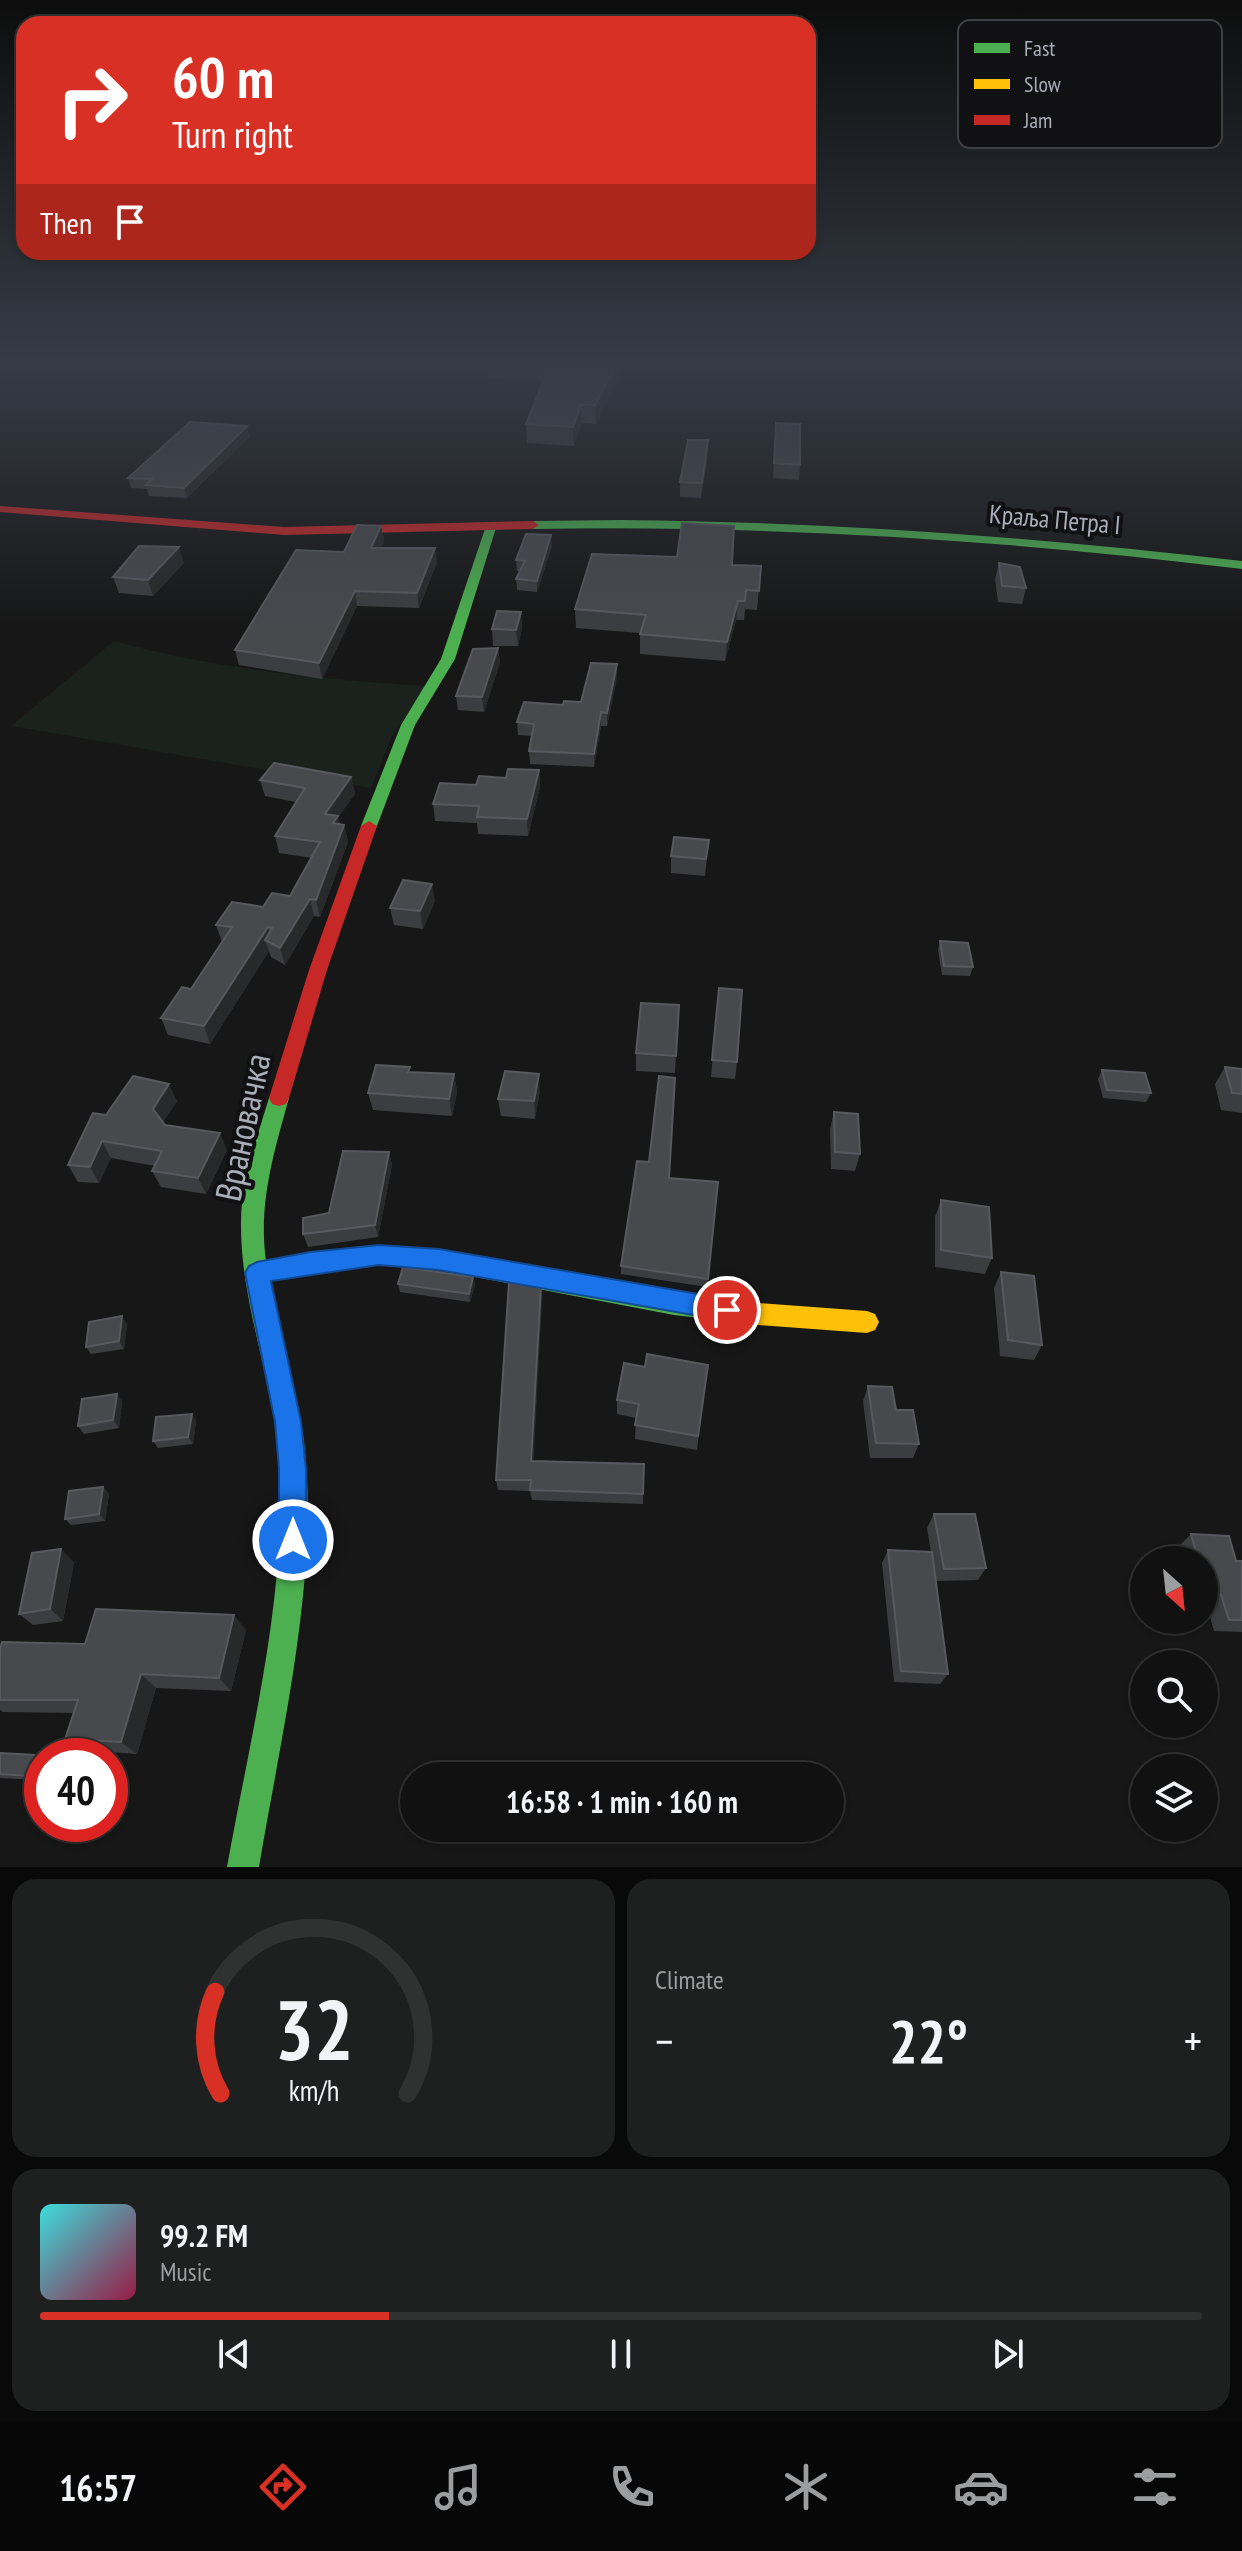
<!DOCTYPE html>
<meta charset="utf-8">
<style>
body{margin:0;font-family:"PT Sans Narrow",sans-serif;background:#1e1f1f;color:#f1f3f6;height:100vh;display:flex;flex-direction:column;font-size:30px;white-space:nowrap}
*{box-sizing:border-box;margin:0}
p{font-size:26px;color:#9c9d9f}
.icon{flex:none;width:44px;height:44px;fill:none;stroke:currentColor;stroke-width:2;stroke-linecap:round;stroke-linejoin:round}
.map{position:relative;height:1867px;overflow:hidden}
.details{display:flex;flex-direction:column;gap:12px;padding:12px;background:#090909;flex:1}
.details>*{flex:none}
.banner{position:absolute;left:16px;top:16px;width:800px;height:244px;border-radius:24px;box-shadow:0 2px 6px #0004,0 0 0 2px #303131;background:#d93025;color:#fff;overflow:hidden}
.needle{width:52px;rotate:153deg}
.buttons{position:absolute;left:1130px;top:1546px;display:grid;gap:16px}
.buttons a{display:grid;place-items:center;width:88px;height:88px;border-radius:50%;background:#111;box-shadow:0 2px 6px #0004,0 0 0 2px #303131;font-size:40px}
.speed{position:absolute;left:24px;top:1738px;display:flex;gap:16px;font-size:40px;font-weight:700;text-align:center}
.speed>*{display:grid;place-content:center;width:104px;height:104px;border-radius:50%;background:#111;box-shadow:0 2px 6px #0004,0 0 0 2px #303131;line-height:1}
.speed .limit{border:12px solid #d22;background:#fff;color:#111}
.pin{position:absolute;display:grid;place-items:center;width:68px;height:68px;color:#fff;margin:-34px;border:4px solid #fff;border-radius:50%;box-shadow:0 2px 8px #0007}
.me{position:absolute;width:88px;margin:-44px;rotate:0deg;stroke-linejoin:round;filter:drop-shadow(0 0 6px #0008)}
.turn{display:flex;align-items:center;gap:28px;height:168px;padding:0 24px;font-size:36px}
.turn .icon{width:104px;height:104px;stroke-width:2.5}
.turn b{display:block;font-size:56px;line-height:68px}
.then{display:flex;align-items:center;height:76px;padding:0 24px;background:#0003;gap:16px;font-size:30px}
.big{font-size:60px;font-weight:700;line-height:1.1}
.details .card{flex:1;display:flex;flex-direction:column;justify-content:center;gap:12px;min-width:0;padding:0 28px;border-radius:24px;background:#1e1f1f}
.details .dial{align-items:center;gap:0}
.dial svg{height:208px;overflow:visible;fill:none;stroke:#303131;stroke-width:7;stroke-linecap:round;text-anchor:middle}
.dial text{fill:#f1f3f6;stroke:none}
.song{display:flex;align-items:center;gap:24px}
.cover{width:96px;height:96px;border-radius:12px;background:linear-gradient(135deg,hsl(180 70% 55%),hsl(340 70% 35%))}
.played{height:8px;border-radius:4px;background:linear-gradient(90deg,#d93025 30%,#303131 30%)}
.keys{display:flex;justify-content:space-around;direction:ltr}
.heat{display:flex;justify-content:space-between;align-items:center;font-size:44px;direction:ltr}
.details .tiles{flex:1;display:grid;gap:12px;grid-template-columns:1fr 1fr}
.card:last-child{grid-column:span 2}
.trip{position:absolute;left:400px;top:1762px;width:444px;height:80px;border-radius:40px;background:#111;box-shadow:0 2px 6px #0004,0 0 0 2px #303131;font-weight:700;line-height:80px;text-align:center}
.dock{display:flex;height:128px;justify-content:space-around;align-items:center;background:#070707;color:#9c9d9f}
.dock .icon{width:56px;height:56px}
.dock .active{color:#d93025}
.dock b{font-size:36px;color:#f1f3f6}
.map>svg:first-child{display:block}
.green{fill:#1b211c}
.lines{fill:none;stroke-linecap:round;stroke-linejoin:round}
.fast{fill:#4caf50;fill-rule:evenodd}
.slow{fill:#ffc107;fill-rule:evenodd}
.jam{fill:#c62828;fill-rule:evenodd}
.wall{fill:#3c3d40}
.shaded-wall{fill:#28292a}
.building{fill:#48494d;stroke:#57595e;stroke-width:2}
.route{fill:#1a73e8;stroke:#114b97;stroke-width:2}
.labels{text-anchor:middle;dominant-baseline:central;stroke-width:8;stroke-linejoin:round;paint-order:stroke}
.far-street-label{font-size:26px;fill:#a8adb8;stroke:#111113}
.near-street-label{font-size:36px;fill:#a8adb8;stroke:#111113}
.key{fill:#111113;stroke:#3e4045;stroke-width:2}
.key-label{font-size:22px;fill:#a8adb8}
</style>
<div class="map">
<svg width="1242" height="1867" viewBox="0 0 1242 1867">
<rect width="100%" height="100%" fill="#171717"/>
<!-- green -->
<path class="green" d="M 114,641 C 217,669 322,680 428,686 L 392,736 L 371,788 L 11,726 Z"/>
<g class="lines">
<!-- fast -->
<path class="fast" d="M 622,520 C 830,522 1036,537 1242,561 L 1242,569 C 1006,540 771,525 533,529 L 527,525 L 533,521 Z
M 486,526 L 496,528 L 455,659 L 415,725 L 377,826 L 375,830 L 363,830 L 361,826 L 401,725 L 441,659 Z
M 279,1090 L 286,1092 L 289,1098 C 274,1152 258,1204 266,1261 L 310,1252 L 379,1245 L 439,1250 L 674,1293 L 758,1303 L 766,1306 L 770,1314 L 766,1322 L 758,1325 L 674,1315 L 439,1270 L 379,1265 L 310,1272 L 269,1281 C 278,1335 297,1388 304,1442 C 320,1574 281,1736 259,1867 L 227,1867 C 250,1738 285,1604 280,1472 C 277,1387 240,1307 241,1222 C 241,1179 257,1138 269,1098 L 272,1092 Z"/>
<!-- slow -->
<path class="slow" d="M 758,1303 L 867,1311 L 875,1314 L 879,1322 L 875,1330 L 867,1333 L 758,1325 L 750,1322 L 746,1314 L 750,1306 Z"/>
<!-- jam -->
<path class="jam" d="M 0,506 L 284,527 L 533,521 L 539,525 L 533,529 L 284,535 L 0,512 Z
M 369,821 L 377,826 L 327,970 L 289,1098 L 286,1104 L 279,1106 L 272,1104 L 269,1098 L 309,970 L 361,826 Z"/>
</g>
<!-- wall -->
<path class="wall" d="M 487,364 L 625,364 L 596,424 L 582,423 L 574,446 L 527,443 L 526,424 L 544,381 L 488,377 Z
M 776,423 L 800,465 L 799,480 L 773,478 Z
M 247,426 L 249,437 L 187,498 L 149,496 L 147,489 L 131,488 L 128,478 Z
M 708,455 L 701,498 L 680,497 L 680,482 Z
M 381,526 L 384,541 L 380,548 L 437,562 L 419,608 L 357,606 L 322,679 L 239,665 L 235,650 L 344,552 Z
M 552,546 L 537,592 L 517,590 L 516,579 L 520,571 L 517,571 L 516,560 Z
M 184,563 L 153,596 L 119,593 L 113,577 Z
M 999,563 L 1026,588 L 1022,604 L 998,602 L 995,579 Z
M 732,565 L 761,566 L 757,610 L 745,609 L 744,620 L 736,620 L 725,661 L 640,654 L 640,633 L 576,628 L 575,609 Z
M 521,612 L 522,628 L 518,646 L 493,646 L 492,629 Z
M 498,648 L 500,662 L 484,712 L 458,710 L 456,696 Z
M 617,677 L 607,726 L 601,726 L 594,767 L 530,764 L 529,751 L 532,736 L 518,735 L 517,722 L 563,705 L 581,702 Z
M 539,770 L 540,787 L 528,836 L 478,834 L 477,823 L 435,821 L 433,804 L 476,785 Z
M 351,777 L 355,794 L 338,817 L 340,824 L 344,825 L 348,842 L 320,917 L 314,916 L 285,965 L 271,957 L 269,951 L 210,1044 L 168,1035 L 161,1018 L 191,989 L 222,942 L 216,925 L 290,896 L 312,858 L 279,853 L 275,836 L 296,802 L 265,796 L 260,780 Z
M 709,840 L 705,876 L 671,873 L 671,856 Z
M 435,901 L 423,929 L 394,925 L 390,908 Z
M 940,941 L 973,967 L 970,976 L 942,975 L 938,950 Z
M 719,988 L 737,1062 L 735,1079 L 711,1077 Z
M 679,1005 L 675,1073 L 636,1071 L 636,1053 Z
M 1225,1067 L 1242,1069 L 1242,1113 L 1221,1110 L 1215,1084 Z
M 1102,1070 L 1151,1093 L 1146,1102 L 1103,1098 L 1098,1079 Z
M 411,1072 L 454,1074 L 457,1092 L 452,1116 L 373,1110 L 368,1093 Z
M 540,1091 L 535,1119 L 501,1116 L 498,1099 Z
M 177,1101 L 163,1122 L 165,1125 L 227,1150 L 206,1194 L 161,1187 L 152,1171 L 155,1166 L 111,1158 L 99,1183 L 78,1182 L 68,1165 L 106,1115 Z
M 834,1112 L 860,1154 L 855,1171 L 831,1169 L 830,1129 Z
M 389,1152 L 392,1165 L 378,1237 L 308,1247 L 303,1234 L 329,1213 Z
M 669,1178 L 718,1182 L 707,1287 L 621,1274 L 621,1266 Z
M 941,1200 L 992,1258 L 985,1274 L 935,1267 L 935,1217 Z
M 1001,1272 L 1042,1345 L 1034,1360 L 1000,1356 L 994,1288 Z
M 473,1277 L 475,1285 L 470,1302 L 400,1292 L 398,1284 Z
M 542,1298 L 533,1461 L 643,1494 L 643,1504 L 532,1500 L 530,1491 L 498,1490 L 496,1480 Z
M 127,1324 L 124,1349 L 91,1354 L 86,1347 Z
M 708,1365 L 697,1450 L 635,1439 L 636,1418 L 617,1414 L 617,1400 L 645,1367 Z
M 868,1386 L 896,1410 L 919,1444 L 913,1458 L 870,1458 L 863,1401 Z
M 117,1394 L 122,1402 L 119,1428 L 84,1434 L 78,1426 Z
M 192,1414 L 196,1421 L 193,1444 L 158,1448 L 153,1441 Z
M 103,1487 L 109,1494 L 105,1521 L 71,1525 L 65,1519 Z
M 934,1514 L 986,1568 L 978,1580 L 936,1581 L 948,1674 L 940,1684 L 894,1682 L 882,1563 L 888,1550 L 931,1552 L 927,1528 Z
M 1191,1534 L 1236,1561 L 1242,1561 L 1242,1632 L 1214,1631 L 1207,1606 L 1204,1606 L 1204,1560 L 1182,1560 L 1178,1547 Z
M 74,1562 L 63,1621 L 33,1625 L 19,1614 Z
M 246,1630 L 231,1691 L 156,1688 L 137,1754 L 83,1750 L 65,1739 L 74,1713 L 3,1712 L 0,1710 L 0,1649 L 85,1644 Z
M 0,1753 L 36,1755 L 42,1759 L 42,1765 L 37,1780 L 0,1778 Z"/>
<!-- shaded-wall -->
<path class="shaded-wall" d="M 616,364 L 625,364 L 596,424 L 595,405 Z
M 581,405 L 582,423 L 574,446 L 573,427 Z
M 247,426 L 249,437 L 187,498 L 184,488 Z
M 708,440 L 708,455 L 701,498 L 702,483 Z
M 381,526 L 384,541 L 374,563 L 371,548 Z
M 551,535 L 552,546 L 537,592 L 537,581 Z
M 179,547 L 184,563 L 153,596 L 148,580 Z
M 435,548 L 437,562 L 419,608 L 417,593 Z
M 355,591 L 357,606 L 322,679 L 319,663 Z
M 738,601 L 736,620 L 725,661 L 727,642 Z
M 521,612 L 522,628 L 518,646 L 516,630 Z
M 498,648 L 500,662 L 484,712 L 482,697 Z
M 617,664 L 617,677 L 607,726 L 607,713 Z
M 601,712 L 601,726 L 594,767 L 594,754 Z
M 539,770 L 540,787 L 528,836 L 527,819 Z
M 351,777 L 355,794 L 338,817 L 341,833 L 325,814 Z
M 344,825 L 348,842 L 320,917 L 316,900 Z
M 432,884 L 435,901 L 423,929 L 420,911 Z
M 310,899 L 314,916 L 285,965 L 280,948 Z
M 268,927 L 273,944 L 265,940 L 269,951 L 210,1044 L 204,1026 Z
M 454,1074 L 457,1092 L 452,1116 L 449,1099 Z
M 539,1074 L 540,1091 L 535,1119 L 534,1101 Z
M 169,1084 L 177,1101 L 161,1126 L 153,1109 Z
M 220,1133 L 227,1150 L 206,1194 L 198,1178 Z
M 102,1141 L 111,1158 L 99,1183 L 90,1167 Z
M 389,1152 L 392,1165 L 378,1237 L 375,1225 Z
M 473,1277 L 475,1285 L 470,1302 L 469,1294 Z
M 541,1286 L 542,1298 L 533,1472 L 531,1461 Z
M 122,1316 L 127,1324 L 124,1349 L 119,1341 Z
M 117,1394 L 122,1402 L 119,1428 L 113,1420 Z
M 192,1414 L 196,1421 L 193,1444 L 188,1437 Z
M 103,1487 L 109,1494 L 105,1521 L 99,1514 Z
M 61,1549 L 74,1562 L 63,1621 L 50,1609 Z
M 234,1615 L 246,1630 L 231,1691 L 219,1678 Z
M 141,1674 L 156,1688 L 137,1754 L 121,1742 Z
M 36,1755 L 42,1759 L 42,1765 L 37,1780 L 30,1776 Z"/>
<!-- building -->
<path class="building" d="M 550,364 L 616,364 L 595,405 L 581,405 L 573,427 L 526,424 Z
M 190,422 L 247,426 L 184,488 L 146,485 L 152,479 L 128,478 Z
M 776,423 L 800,424 L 800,465 L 774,463 Z
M 688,440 L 708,440 L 702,483 L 680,482 Z
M 682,523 L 734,526 L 732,565 L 761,566 L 759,591 L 746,590 L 745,601 L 738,601 L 727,642 L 640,634 L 646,615 L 575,609 L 592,554 L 677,557 Z
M 357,525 L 381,526 L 371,548 L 435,548 L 417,593 L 355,591 L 319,663 L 235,650 L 296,550 L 344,552 Z
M 526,534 L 551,535 L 537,581 L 516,579 L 525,561 L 516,560 Z
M 139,546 L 179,547 L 148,580 L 113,577 Z
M 999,563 L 1020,567 L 1026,588 L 1002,586 Z
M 497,611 L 521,612 L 516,630 L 492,629 Z
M 498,648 L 482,697 L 456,696 L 473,649 Z
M 591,663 L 617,664 L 607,713 L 601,712 L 594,754 L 529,751 L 534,724 L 517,722 L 524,702 L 563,705 L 564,701 L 581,702 Z
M 274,763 L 351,777 L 325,814 L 338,816 L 333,823 L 344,825 L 316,900 L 310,899 L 280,948 L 265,940 L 272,928 L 268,927 L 204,1026 L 161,1018 L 182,987 L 191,989 L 232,927 L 216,925 L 232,902 L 263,907 L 272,893 L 290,896 L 320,842 L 275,836 L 305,788 L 260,780 Z
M 508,769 L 539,770 L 527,819 L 477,817 L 479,806 L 433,804 L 440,783 L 476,785 L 479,776 L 506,778 Z
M 674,837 L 709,840 L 706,859 L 671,856 Z
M 403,880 L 432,884 L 420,911 L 390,908 Z
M 940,941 L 968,943 L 973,967 L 944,966 Z
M 719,988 L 742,990 L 737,1062 L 712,1060 Z
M 641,1003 L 679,1005 L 676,1056 L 636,1053 Z
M 376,1065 L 410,1067 L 408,1072 L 454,1074 L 449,1099 L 368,1093 Z
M 1225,1067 L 1242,1069 L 1242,1094 L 1232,1093 Z
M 1102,1070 L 1145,1073 L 1151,1093 L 1107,1090 Z
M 505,1071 L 539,1074 L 534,1101 L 498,1099 Z
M 133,1076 L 169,1084 L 153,1109 L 165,1125 L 220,1133 L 198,1178 L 152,1171 L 162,1151 L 102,1141 L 90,1167 L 68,1165 L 93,1113 L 106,1115 Z
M 659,1076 L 675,1078 L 669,1178 L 718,1182 L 708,1279 L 621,1266 L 637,1161 L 649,1162 Z
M 834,1112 L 858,1114 L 860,1154 L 835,1152 Z
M 343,1151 L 389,1152 L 375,1225 L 303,1234 L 303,1218 L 329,1213 Z
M 941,1200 L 989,1207 L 992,1258 L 941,1250 Z
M 403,1267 L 473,1277 L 469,1294 L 398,1284 Z
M 1001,1272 L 1034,1276 L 1042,1345 L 1008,1340 Z
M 509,1282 L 541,1286 L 531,1461 L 644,1464 L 643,1494 L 530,1490 L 531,1480 L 496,1480 Z
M 122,1316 L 119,1341 L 86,1347 L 89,1322 Z
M 647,1354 L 708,1365 L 698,1436 L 635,1425 L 639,1404 L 617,1400 L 624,1363 L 645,1367 Z
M 868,1386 L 892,1387 L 896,1410 L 913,1410 L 919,1444 L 876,1443 Z
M 117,1394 L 113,1420 L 78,1426 L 82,1399 Z
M 192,1414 L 188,1437 L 153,1441 L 156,1417 Z
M 103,1487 L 99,1514 L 65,1519 L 69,1491 Z
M 934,1514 L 975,1514 L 986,1568 L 944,1569 Z
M 1191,1534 L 1229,1536 L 1236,1561 L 1242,1561 L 1242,1620 L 1229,1620 L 1221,1595 L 1207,1593 L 1204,1582 L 1204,1560 L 1198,1560 Z
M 61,1549 L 50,1609 L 19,1614 L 32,1553 Z
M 888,1550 L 932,1552 L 948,1674 L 901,1671 Z
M 96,1609 L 234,1615 L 219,1678 L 141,1674 L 121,1742 L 65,1739 L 78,1700 L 0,1700 L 0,1649 L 2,1642 L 85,1644 Z
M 0,1753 L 36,1755 L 30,1776 L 0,1774 Z"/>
<!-- sky -->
<linearGradient id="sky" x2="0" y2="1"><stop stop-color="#0d0d0d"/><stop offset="0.58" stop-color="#363c47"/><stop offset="1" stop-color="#363c47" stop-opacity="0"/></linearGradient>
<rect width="1242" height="625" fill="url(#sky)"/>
<!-- route -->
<path class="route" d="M 379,1245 L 439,1249 L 727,1299 L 735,1302 L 739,1310 L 735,1318 L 727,1321 L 439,1270 L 379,1265 L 271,1281 L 301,1422 L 306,1469 L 306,1540 L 302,1550 L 293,1554 L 283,1550 L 279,1540 L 279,1469 L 275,1422 L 245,1273 L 249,1266 L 257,1262 L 310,1252 Z"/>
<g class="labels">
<!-- far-street labels -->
<g class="far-street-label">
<text transform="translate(1055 519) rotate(5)">Краља Петра I</text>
</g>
<!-- near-street labels -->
<g class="near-street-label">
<text transform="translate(242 1127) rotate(-78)">Врановачка</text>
</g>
</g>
<!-- legend -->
<rect x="958" y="20" width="264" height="128" rx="12" class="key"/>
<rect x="974" y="43" width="36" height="10" fill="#4caf50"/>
<rect x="974" y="79" width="36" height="10" fill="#ffc107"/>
<rect x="974" y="115" width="36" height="10" fill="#c62828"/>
<g class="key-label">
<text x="1024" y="56">Fast</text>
<text x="1024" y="92">Slow</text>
<text x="1024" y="128">Jam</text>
</g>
</svg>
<div class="buttons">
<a><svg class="needle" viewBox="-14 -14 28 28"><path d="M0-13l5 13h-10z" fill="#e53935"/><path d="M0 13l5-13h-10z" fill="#9c9d9f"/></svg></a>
<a><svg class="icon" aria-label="search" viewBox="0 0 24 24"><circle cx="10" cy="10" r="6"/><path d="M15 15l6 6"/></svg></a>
<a><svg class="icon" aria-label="layers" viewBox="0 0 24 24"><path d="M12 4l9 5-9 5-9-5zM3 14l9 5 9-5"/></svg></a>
</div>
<div class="speed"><div class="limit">40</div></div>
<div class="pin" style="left:727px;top:1310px;background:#d93025"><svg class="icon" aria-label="arrive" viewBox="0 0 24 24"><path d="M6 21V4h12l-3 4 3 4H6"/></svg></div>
<svg class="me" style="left:293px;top:1540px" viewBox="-20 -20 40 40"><circle r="17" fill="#1a73e8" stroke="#fff" stroke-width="3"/><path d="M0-11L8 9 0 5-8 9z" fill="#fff"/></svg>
<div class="trip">16:58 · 1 min · 160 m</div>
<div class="banner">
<div class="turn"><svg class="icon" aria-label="right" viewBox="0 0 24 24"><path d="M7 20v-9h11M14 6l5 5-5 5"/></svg><div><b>60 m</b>Turn right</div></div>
<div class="then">Then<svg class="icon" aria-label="arrive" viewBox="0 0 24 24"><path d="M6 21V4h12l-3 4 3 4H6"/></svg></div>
</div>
</div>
<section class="details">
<div class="tiles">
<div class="card dial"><svg viewBox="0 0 100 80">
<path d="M14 69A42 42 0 1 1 86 69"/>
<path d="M14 69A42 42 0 0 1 12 30" stroke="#d93025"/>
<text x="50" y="56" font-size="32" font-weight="700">32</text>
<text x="50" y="72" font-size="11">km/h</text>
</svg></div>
<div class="card"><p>Climate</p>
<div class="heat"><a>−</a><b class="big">22°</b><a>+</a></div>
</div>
<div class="card">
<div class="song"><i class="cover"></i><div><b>99.2 FM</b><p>Music</p></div></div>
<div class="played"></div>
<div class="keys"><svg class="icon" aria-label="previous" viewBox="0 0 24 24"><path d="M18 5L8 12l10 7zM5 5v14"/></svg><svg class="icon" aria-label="pause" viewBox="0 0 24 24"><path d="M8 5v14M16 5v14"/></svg><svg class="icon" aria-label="next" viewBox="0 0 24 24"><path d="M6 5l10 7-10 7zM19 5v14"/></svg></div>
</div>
</div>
</section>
<nav class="dock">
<b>16:57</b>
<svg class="icon active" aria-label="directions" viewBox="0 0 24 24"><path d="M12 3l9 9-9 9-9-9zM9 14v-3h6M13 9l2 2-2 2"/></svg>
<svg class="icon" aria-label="music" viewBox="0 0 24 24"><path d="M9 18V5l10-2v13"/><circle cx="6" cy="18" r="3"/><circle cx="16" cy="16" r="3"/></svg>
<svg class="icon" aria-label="phone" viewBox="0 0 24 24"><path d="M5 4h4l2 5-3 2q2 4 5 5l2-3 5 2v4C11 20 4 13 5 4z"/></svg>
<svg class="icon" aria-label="climate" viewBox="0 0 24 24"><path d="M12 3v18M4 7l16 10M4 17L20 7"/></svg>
<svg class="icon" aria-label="car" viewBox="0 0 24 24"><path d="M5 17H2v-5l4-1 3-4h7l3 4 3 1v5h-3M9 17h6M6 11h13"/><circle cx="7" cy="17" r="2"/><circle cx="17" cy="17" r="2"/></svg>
<svg class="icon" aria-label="filters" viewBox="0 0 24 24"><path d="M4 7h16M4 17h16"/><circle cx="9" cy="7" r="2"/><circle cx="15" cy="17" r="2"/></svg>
</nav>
